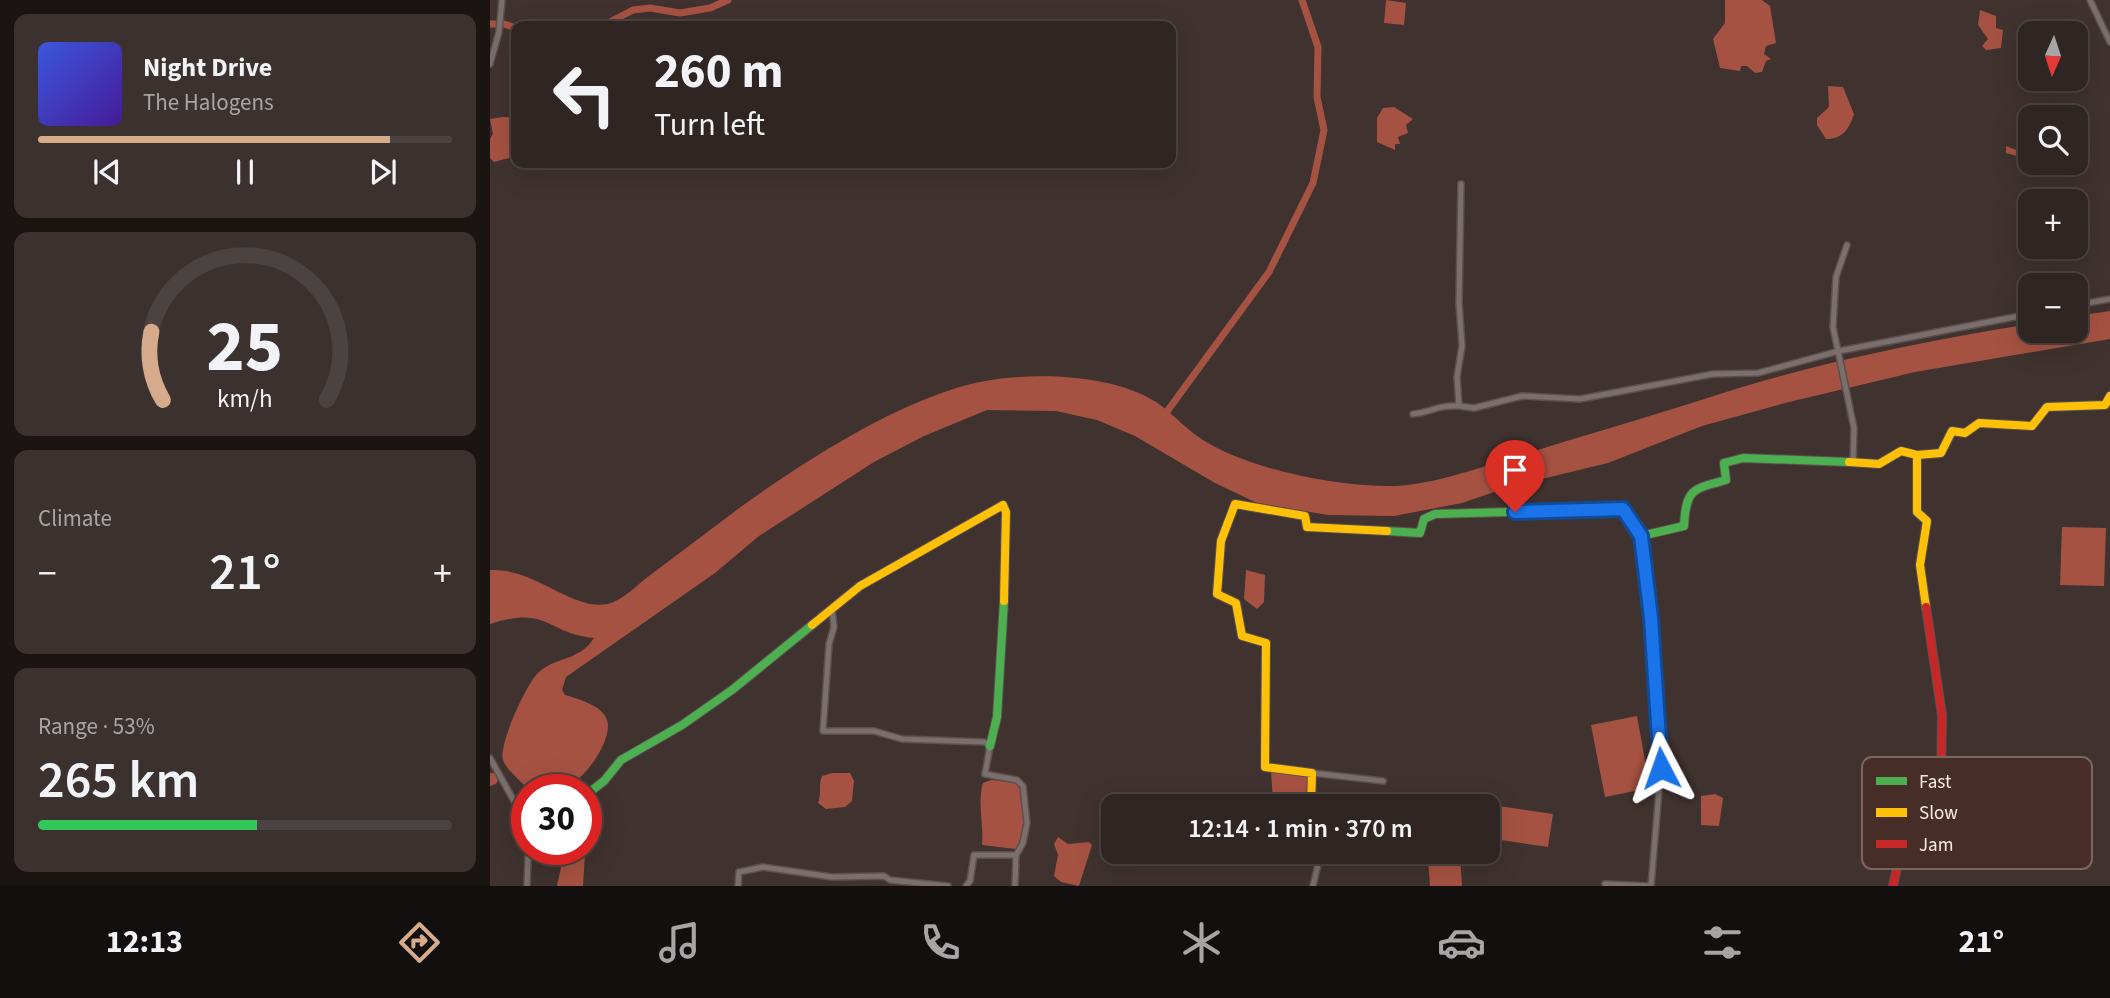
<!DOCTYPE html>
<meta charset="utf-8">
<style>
body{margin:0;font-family:"Source Sans 3",sans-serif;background:#3b3230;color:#f1f3f6;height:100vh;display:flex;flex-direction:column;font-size:26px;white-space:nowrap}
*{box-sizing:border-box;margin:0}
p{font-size:23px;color:#a7a5a6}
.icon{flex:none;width:38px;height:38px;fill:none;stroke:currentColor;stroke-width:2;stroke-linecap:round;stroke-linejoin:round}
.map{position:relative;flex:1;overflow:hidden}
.side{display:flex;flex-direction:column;gap:14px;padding:14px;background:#1a1513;width:490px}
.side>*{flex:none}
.banner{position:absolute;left:21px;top:21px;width:665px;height:147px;border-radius:14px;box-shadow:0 7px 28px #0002,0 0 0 2px #4a4341;background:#2f2623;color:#f1f3f6;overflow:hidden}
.needle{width:46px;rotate:183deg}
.tools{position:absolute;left:1528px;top:21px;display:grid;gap:14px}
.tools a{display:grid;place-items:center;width:70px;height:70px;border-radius:14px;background:#2f2623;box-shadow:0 7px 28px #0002,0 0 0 2px #4a4341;font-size:35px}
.speed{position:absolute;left:21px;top:774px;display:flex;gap:14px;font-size:35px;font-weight:700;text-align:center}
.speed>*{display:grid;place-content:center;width:91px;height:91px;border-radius:50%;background:#2f2623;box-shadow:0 7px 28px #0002,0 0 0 2px #4a4341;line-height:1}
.speed .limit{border:10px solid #d22;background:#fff;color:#111}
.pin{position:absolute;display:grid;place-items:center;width:60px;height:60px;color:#fff;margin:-72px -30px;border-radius:50% 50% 50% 0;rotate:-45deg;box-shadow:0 0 7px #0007}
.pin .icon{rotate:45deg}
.me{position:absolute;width:77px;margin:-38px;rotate:356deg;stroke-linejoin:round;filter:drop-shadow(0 0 5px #0008)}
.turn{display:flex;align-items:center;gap:24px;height:147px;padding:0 28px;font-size:32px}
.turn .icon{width:91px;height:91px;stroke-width:2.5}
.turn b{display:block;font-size:49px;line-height:60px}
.big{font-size:52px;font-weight:600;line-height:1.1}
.side .widget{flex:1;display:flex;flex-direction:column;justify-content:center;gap:10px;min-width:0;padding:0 24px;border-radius:14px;background:#3b3230}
.side .dial{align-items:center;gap:0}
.dial svg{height:182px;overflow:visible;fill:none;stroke:#4a4341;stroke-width:7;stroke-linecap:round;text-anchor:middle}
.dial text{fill:#f1f3f6;stroke:none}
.song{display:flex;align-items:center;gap:21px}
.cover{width:84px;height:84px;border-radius:10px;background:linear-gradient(135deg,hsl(230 70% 55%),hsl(260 70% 35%))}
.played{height:7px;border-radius:4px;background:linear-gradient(90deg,#d6ab8b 85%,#4a4341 85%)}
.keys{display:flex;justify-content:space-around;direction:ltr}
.heat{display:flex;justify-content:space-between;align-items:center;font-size:38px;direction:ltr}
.charge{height:10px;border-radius:5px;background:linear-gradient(90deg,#34c759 53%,#4a4341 0)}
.trip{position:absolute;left:611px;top:794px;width:399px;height:70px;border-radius:14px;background:#2f2623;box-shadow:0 7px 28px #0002,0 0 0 2px #4a4341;font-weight:600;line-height:70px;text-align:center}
.dock{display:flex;height:112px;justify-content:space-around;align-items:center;background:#130f0e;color:#a7a5a6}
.dock .icon{width:49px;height:49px}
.dock .current{color:#d6ab8b}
.dock b{font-size:32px;color:#f1f3f6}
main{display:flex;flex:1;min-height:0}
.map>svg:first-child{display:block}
.water{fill:#a65242}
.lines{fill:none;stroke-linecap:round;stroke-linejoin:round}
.canal{stroke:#a65242;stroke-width:7}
.river{stroke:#a65242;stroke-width:12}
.street-casing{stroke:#5c504e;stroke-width:8}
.fast-casing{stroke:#5c504e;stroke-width:10}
.slow-casing{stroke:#5c504e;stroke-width:10}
.jam-casing{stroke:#5c504e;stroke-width:10}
.street{stroke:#7b6f6d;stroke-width:5}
.fast{stroke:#4caf50;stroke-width:8}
.slow{stroke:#ffc107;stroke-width:8}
.jam{stroke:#c62828;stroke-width:8}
.route-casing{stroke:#114b97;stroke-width:18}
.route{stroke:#1a73e8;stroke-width:12}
.key{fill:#462d28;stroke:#7c6661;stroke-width:2}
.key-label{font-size:19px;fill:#fbeae6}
</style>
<main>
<section class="side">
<div class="widget">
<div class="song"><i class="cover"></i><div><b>Night Drive</b><p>The Halogens</p></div></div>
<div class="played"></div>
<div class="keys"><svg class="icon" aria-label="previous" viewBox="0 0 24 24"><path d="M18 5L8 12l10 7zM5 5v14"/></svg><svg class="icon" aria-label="pause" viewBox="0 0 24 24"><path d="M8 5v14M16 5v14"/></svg><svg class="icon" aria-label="next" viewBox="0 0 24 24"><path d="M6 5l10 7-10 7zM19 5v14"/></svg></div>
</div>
<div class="widget dial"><svg viewBox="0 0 100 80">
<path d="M14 69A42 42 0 1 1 86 69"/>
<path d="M14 69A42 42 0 0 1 9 39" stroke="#d6ab8b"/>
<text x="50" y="56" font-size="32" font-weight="700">25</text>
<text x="50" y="72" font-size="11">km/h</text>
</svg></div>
<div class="widget"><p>Climate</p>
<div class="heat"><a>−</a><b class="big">21°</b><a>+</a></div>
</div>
<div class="widget"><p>Range · 53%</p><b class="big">265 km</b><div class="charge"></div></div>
</section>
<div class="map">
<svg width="1620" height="886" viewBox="0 0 1620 886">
<rect width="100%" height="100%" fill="#3f322f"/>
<!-- water -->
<path class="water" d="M 896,0 L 916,3 L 914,25 L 894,23 Z
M 1235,0 L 1272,0 L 1280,6 L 1286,43 L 1276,46 L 1274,54 L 1281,59 L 1276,61 L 1272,72 L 1265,73 L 1257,66 L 1251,66 L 1250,71 L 1230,68 L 1223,39 L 1235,23 Z
M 1490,10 L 1506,16 L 1506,28 L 1513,30 L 1511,48 L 1496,50 L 1492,46 L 1498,39 L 1488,25 Z
M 1338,86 L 1353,87 L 1364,114 C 1359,129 1353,139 1336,139 L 1327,125 L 1327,118 L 1339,107 Z
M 904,107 L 923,119 L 916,125 L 918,133 L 908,137 L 910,144 L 905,144 L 905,150 L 887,142 L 887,118 L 893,108 Z
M 13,117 L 26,118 L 26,124 L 22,124 L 20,130 L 26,156 L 4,162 L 0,158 L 0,139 L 3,134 L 0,119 Z
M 1540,124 L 1540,163 L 1567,163 L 1567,173 L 1550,171 L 1547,174 L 1536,175 L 1527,156 L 1516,153 L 1516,146 L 1529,151 L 1537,147 L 1537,135 L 1531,128 Z
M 1620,311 L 1620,339 L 1425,372 L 1295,403 L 1212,426 L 1118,463 L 1019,487 L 972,503 L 904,516 L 838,515 L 767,503 L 725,483 L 645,436 L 607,420 L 566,411 L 497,410 L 434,436 L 384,462 L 269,536 L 225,573 L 76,677 L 72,690 L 75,695 C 88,699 112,705 117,720 C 124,740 92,784 72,789 C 62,792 49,789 38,789 C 31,781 17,771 13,760 C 8,746 37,681 50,671 C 69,656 89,661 104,638 C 55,633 59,605 0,624 L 0,570 C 46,568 82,611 118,604 C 133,600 147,585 159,576 C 190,553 221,529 252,506 C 316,460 417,395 495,381 C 544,372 623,374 666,402 C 684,414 698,432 718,443 C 765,470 841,485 895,486 C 932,487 973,473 1009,462 C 1075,441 1142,422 1208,401 C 1316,365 1428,342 1540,324 L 1540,331 L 1586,331 L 1586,316 Z
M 1572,527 L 1616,528 L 1614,586 L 1570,585 Z
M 756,570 L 775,575 L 774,602 L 767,609 L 754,599 Z
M 1147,716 L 1160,788 L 1115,797 L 1101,725 Z
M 781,772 L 818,775 L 818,798 L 783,800 Z
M 342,773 L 360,773 L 364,781 L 362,801 L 355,807 L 336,809 L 328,803 C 332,793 328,785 332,776 Z
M 501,780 L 529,783 C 535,803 536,830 526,849 L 492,845 C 494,824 487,803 493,783 Z
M 1225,794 L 1233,798 L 1229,826 L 1211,825 L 1211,796 Z
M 1002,805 L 1063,814 L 1058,847 L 998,838 Z
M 568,837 L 578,844 L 599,842 L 602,845 L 589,886 L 571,882 L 564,876 L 568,855 L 564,844 Z
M 75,849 L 89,849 L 95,854 L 93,886 L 67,886 Z
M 970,855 L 972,886 L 940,886 L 938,858 Z"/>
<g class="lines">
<!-- canal -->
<path class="canal" d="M 0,24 L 4,24
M 14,24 L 26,28
M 112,26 L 143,10 L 160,8 L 190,13 L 220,8 L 238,0
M 673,417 L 779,272 L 823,183 L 834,130 L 827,97 L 828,47 L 812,0"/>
<!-- river -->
<path class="river" d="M 0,780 L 2,779"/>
<!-- street casing -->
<g class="street-casing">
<path id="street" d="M 1600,0 L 1620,42
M 0,64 L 9,32 L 12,0
M 971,184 L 969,303 L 972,346 L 967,377 L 969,406 L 984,408 L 1032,396 L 1090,399 L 1223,374 L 1268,373 L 1349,351 L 1540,314
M 1357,245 L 1346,277 L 1343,327 L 1364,428 L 1363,462
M 1586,305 L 1620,299
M 923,414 C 943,412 945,405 969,406
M 1151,536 L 1161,618 L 1171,767 L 1161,886
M 342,609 L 344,627 L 339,644 L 333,731 L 384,731 L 412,739 L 494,742 L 500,746 L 495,774 L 527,780 L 533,786 L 537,823 L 533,843 L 526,855 L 525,886
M 0,758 L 24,801 L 37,811
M 822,773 L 893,781
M 1115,884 L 1161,886
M 37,886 L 38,858 L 43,849
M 248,886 L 249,872 L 273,867 L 342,877 L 394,876 L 400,880 L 458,886
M 476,886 L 480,881 L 484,855 L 526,855
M 823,886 L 829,860 L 826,852"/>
</g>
<!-- fast casing -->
<g class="fast-casing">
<path id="fast" d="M 897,531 L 930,533 L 934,519 L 945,514 L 1133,509 L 1151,536 L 1194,526 C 1196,489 1202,489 1236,480 L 1234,463 L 1253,458 L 1359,462
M 500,746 L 507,717 L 514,601
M 96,795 L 114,781 L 131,760 L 192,725 L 242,690 L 322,625"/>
</g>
<!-- slow casing -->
<g class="slow-casing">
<path id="slow" d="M 1427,455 L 1427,512 L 1437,521 L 1430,565 L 1436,607
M 1359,462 L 1389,464 L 1411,451 L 1427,455 L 1451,453 L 1462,431 L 1475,433 L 1489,423 L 1542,426 L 1557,407 L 1615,405 L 1620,396
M 322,625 L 370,586 L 513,505 L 516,512 L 514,601
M 821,807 L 822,773 L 775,767 L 776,643 L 752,636 L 746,603 L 727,594 L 731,541 L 745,504 L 815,516 L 817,527 L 897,531"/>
</g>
<!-- jam casing -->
<g class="jam-casing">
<path id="jam" d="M 1403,886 L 1410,853 L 1414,784 L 1451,782 L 1452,715 L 1436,607"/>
</g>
<!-- street -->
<use href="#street" class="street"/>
<!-- fast -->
<use href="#fast" class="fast"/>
<!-- slow -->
<use href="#slow" class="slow"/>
<!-- jam -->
<use href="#jam" class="jam"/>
</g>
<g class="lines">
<!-- route casing -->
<g class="route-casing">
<path id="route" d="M 1025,512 L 1133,509 L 1151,536 L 1161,618 L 1171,768"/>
</g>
<!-- route -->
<use href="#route" class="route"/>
</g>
<!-- legend -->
<rect x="1372" y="757" width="230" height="112" rx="10" class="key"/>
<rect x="1386" y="777" width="31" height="8" fill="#4caf50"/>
<rect x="1386" y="808" width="31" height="9" fill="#ffc107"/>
<rect x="1386" y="840" width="31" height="8" fill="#c62828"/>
<g class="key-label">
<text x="1429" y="788">Fast</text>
<text x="1429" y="819">Slow</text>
<text x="1429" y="851">Jam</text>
</g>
</svg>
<div class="tools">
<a><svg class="needle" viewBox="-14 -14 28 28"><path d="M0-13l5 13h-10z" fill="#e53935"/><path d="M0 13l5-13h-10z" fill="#a7a5a6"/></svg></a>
<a><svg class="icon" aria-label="search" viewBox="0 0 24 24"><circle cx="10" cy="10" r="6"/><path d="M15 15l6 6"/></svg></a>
<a>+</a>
<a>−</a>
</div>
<div class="speed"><div class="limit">30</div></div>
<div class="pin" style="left:1025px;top:512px;background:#d93025"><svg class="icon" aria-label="arrive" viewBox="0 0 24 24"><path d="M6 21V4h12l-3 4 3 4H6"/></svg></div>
<svg class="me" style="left:1171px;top:768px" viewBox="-20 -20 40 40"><path d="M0-17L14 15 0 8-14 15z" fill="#1a73e8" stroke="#fff" stroke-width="4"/></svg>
<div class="trip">12:14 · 1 min · 370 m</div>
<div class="banner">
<div class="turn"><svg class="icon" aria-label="left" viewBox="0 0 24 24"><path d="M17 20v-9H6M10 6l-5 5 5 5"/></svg><div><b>260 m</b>Turn left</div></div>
</div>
</div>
</main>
<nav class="dock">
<b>12:13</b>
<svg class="icon current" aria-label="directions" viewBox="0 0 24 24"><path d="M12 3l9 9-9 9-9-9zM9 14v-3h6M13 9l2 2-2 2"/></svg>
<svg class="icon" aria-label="music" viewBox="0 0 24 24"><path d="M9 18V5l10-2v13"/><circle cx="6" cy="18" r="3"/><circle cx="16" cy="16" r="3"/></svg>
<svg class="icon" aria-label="phone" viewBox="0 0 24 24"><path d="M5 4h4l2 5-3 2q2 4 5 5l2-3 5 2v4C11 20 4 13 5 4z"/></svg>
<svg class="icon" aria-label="climate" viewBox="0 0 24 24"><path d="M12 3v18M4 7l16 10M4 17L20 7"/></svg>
<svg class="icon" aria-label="car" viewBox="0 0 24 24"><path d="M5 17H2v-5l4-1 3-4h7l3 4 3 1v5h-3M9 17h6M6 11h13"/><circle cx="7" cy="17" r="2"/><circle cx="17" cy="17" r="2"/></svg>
<svg class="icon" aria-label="filters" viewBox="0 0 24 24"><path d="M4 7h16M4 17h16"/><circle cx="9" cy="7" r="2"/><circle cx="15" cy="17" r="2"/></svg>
<b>21°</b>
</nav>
